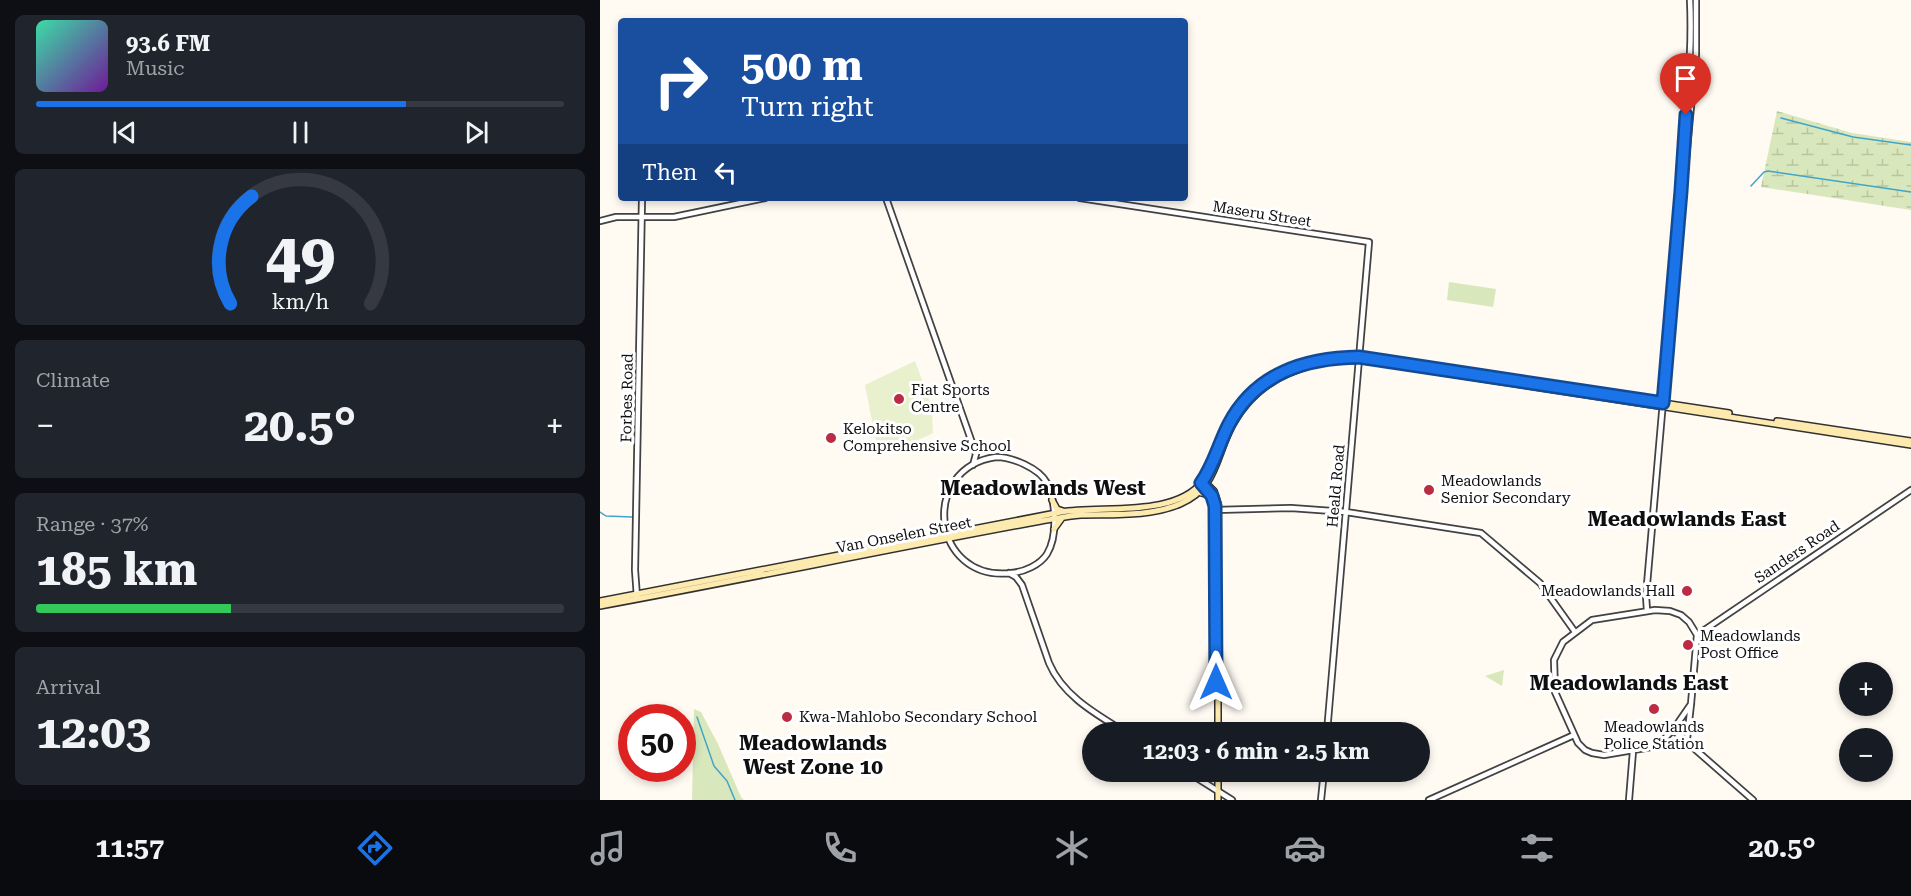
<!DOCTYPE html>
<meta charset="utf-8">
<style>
body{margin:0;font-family:"Roboto Serif",serif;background:#20242c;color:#f1f3f6;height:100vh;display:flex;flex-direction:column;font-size:22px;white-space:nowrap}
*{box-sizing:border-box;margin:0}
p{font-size:20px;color:#9ea1a6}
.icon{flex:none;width:33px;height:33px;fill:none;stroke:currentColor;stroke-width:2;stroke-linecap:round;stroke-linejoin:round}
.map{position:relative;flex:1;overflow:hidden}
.panel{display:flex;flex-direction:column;gap:15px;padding:15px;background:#0d0f14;width:600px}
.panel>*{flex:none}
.banner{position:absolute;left:18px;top:18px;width:570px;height:183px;border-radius:6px;box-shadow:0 3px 9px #0003;background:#1a4fa0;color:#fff;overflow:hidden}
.tools{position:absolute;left:1239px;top:662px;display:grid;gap:12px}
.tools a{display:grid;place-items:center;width:54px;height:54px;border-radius:50%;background:#171b24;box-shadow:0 3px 9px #0003;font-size:30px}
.speed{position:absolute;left:18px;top:704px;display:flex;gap:12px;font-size:30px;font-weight:700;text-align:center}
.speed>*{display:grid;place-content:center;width:78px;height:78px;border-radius:50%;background:#171b24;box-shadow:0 3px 9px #0003;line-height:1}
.speed .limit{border:9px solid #d22;background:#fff;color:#111}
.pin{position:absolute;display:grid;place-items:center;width:51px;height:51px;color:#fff;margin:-62px -26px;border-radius:50% 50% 50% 0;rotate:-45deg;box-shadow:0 0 6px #0007}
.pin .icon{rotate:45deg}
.me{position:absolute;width:66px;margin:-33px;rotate:0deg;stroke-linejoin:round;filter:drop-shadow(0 0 4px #0008)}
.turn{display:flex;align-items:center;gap:21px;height:126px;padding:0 24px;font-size:27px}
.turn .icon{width:78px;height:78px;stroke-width:2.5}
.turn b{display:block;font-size:42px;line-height:51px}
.then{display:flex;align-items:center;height:57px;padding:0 24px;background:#0003;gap:12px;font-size:22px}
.big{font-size:45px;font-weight:700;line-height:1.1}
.panel .widget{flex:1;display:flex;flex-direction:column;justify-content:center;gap:9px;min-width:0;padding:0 21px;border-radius:9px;background:#20242c}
.panel .dial{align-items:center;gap:0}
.dial svg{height:156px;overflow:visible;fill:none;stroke:#363941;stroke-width:7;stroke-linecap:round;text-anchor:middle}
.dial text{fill:#f1f3f6;stroke:none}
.song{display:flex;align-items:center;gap:18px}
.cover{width:72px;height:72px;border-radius:9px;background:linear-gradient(135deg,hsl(160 70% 55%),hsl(280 70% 35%))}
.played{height:6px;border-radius:3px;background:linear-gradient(90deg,#1a73e8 70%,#363941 70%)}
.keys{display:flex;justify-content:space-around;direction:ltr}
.heat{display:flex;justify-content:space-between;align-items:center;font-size:33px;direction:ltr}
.charge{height:9px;border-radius:4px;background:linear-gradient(90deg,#34c759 37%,#363941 0)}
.trip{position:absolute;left:482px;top:722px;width:348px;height:60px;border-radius:30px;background:#171b24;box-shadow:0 3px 9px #0003;font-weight:700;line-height:60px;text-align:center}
.tabs{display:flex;height:96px;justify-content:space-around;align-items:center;background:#090b0e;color:#9ea1a6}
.tabs .icon{width:42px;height:42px}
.tabs .current{color:#1a73e8}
.tabs b{font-size:27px;color:#f1f3f6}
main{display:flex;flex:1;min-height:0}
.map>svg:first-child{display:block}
.green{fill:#d8e8bc}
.wetland{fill:url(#wetland-marsh)}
.pitch{fill:#e8f0cd}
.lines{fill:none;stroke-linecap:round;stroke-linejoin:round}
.stream{stroke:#41a4c9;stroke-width:1.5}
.tertiary-casing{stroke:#424242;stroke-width:8}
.secondary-casing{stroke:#313131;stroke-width:8}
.tertiary{stroke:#fff;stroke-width:4.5}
.secondary{stroke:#fceaaf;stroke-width:5}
.route-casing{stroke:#114b97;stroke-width:15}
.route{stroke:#1a73e8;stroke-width:10}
.poi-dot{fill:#bb2b44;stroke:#fff;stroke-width:2}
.labels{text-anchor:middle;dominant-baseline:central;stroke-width:6;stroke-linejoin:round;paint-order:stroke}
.street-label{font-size:15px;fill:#0f0f0f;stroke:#fff}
.poi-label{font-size:15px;fill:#0f0f0f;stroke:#fff;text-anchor:start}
.district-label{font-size:21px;font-weight:bold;fill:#0f0f0f;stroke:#fff}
</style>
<main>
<section class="panel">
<div class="widget">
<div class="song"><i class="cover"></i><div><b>93.6 FM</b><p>Music</p></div></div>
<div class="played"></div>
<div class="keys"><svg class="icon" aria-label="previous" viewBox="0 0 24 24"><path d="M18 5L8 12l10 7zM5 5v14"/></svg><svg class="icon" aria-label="pause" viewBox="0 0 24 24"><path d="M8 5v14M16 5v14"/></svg><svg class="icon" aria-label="next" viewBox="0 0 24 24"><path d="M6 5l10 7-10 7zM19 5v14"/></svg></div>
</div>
<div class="widget dial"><svg viewBox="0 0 100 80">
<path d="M14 69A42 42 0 1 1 86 69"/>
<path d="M14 69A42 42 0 0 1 25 14" stroke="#1a73e8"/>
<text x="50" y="56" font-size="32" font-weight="700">49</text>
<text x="50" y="72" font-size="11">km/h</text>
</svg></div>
<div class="widget"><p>Climate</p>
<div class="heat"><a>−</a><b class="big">20.5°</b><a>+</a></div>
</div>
<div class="widget"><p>Range · 37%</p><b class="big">185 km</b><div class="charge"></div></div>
<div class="widget"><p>Arrival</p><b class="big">12:03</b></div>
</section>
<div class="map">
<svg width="1311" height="800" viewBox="0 0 1311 800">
<defs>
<pattern id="wetland-marsh" width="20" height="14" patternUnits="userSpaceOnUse" patternTransform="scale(1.5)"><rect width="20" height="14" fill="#d8e8bc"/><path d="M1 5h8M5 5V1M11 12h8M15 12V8" fill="none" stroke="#b8c6a0"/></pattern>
</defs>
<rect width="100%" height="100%" fill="#fffaf2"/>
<!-- green -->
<path class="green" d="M 849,282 L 896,289 L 893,307 L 847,300 Z
M 904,670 L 902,686 L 885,676 Z
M 94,709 L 101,712 L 118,744 L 141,797 L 144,800 L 92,800 Z"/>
<!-- wetland -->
<path class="wetland" d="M 1177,111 L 1252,133 L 1311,142 L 1311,210 L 1161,187 Z"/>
<!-- pitch -->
<path class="pitch" d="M 315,361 L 334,413 L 332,415 L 333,433 C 316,441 294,453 276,441 L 265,385 Z"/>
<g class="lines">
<!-- stream -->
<path class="stream" d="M 1181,118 L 1253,137 L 1311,145
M 1151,186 L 1164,172 L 1168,171 L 1311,192
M 0,512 L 6,516 L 32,517
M 97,717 L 114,766 L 127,781 L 135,800"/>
<!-- tertiary casing -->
<g class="tertiary-casing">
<path id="tertiary" d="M 1083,167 L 1086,159 L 1096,54 L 1096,0
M 286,198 L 376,454 L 373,465
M 480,198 L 769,242 L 727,732
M 0,221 L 16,217 L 74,217 L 165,198
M 396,457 C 412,457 439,468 447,483 C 456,502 458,536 447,554 C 440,565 424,572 411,573 C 331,582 319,468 396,457 Z
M 615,510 L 691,508 L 746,512 L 881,533 L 940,583 L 975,632
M 409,573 L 416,577 L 422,585 L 449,663 C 463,696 496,714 525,732
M 37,597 L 35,570 L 42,198
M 1047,611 L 1046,596 L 1082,184 C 1084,123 1093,61 1090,0
M 1097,635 L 1311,490
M 1073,730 L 1153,800
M 1086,741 L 1087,739 L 1091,704 L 1097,635 L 1089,622 L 1081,615 L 1070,611 L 1055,610 L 992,620 L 963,642 L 954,660 L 955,692 L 978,743 L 985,750 L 992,753 L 1004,755 L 1057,746 L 1073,730 L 1091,704
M 586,771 L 632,800
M 721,800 L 724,771
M 829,800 L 974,735
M 1029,800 L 1033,751"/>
</g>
<!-- secondary casing -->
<g class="secondary-casing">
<path id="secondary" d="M 714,360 L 750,357
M 824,366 L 853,371
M 880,375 L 1129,413
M 1177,421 L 1311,441
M 604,481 L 614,491 L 618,504 L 618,732
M 598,492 L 612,496
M 452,500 L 457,509 L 463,511
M 454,529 L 462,518
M 0,601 L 461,512 C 502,505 575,518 603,481 C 613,467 618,450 624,434
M 0,606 C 147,579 293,548 441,521 C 454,519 467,516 481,515 C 513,514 549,517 580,504 C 615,489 615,462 629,432 C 656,375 714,355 774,362 L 1311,445
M 618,771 L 618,800"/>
</g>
<!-- tertiary -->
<use href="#tertiary" class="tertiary"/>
<!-- secondary -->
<use href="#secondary" class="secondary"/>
</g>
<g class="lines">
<!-- route casing -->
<g class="route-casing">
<path id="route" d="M 616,682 L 615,506 L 612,496 L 601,483 C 614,465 619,443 629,424 C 656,373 705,358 759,357 L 1063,403 L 1081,191 L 1086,115"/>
</g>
<!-- route -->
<use href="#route" class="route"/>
</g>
<!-- markers -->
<g class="poi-dot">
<circle cx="299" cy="399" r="6"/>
<circle cx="231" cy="438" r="6"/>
<circle cx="829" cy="490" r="6"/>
<circle cx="1087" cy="591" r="6"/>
<circle cx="1088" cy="645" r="6"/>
<circle cx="1054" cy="709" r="6"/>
<circle cx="187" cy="717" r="6"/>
</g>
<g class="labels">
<!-- street labels -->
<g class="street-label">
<text transform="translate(662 214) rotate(9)">Maseru Street</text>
<text transform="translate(27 398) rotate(-89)">Forbes Road</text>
<text transform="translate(736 486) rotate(-85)">Heald Road</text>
<text transform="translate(304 535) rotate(-11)">Van Onselen Street</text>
<text transform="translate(1197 552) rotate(-34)">Sanders Road</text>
</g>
<!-- poi labels -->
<g class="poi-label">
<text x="311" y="390">Fiat Sports<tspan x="311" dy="17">Centre</tspan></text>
<text x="243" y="429">Kelokitso<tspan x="243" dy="17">Comprehensive School</tspan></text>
<text x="841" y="481">Meadowlands<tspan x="841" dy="17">Senior Secondary</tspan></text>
<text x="1075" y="591" text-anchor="end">Meadowlands Hall</text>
<text x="1100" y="636">Meadowlands<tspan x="1100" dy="17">Post Office</tspan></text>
<text x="199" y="717">Kwa-Mahlobo Secondary School</text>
<text x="1054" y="727" text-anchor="middle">Meadowlands<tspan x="1054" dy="17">Police Station</tspan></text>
</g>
<!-- district labels -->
<g class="district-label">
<text x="443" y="488">Meadowlands West</text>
<text x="1087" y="519">Meadowlands East</text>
<text x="1029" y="683">Meadowlands East</text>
<text x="213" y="743">Meadowlands<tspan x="213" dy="24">West Zone 10</tspan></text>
</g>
</g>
</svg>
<div class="tools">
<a>+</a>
<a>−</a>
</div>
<div class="speed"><div class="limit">50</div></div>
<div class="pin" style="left:1086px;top:115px;background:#d93025"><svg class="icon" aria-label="arrive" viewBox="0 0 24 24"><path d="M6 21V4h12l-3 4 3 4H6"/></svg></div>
<svg class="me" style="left:616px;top:682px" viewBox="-20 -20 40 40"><path d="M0-17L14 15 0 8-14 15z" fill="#1a73e8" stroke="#fff" stroke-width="4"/></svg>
<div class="trip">12:03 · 6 min · 2.5 km</div>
<div class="banner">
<div class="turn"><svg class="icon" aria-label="right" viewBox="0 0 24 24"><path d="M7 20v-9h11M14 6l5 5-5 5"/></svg><div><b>500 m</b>Turn right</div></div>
<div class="then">Then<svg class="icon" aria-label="left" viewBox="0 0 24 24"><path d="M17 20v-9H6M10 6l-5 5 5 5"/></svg></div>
</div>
</div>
</main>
<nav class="tabs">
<b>11:57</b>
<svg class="icon current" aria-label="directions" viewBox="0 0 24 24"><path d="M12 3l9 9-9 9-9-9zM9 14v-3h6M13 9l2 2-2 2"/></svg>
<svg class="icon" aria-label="music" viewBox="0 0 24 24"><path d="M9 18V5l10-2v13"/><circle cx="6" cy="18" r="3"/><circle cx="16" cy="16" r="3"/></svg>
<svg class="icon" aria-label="phone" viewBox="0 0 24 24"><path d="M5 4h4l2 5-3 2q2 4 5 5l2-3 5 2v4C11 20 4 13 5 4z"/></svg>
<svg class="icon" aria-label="climate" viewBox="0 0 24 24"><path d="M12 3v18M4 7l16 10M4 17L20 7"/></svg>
<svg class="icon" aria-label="car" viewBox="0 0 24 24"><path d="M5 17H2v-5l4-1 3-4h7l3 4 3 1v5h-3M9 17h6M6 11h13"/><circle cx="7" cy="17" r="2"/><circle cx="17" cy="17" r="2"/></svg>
<svg class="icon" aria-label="filters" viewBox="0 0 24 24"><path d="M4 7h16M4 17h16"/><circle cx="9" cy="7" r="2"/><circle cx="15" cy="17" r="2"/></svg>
<b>20.5°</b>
</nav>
